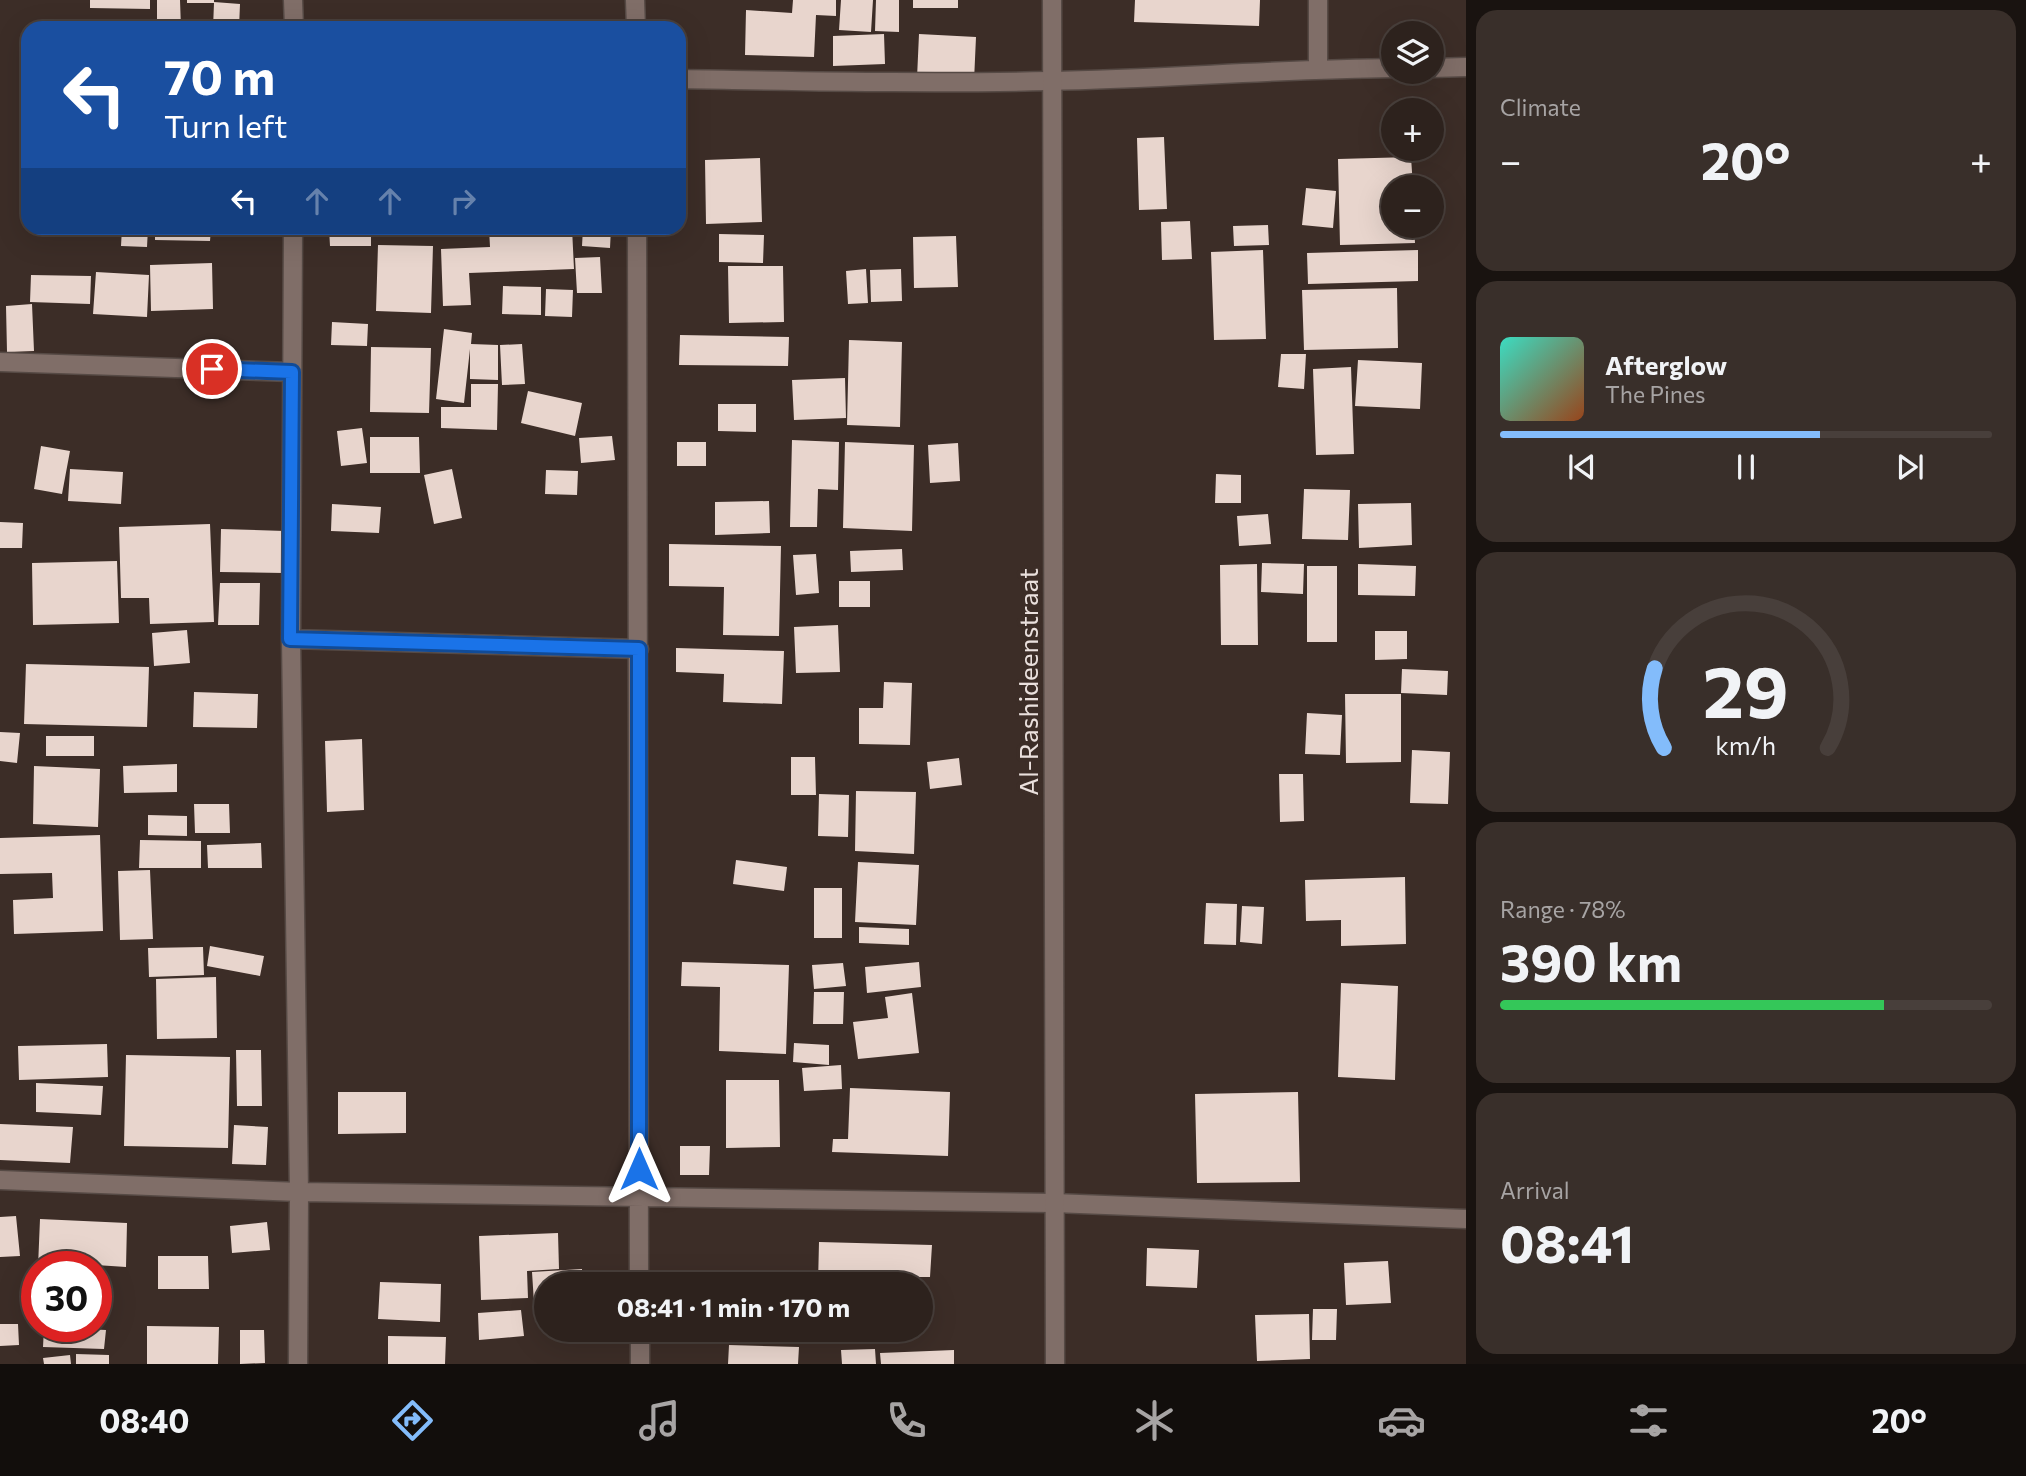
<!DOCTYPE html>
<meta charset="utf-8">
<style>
body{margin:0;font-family:Commissioner,sans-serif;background:#392f2a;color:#f1f3f6;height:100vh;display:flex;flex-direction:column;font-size:26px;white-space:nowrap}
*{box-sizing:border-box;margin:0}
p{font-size:23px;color:#a7a4a4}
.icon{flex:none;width:38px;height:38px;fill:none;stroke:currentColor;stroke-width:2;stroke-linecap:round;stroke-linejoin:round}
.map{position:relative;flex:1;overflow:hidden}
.panel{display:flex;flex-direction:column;gap:10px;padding:10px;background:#191310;width:560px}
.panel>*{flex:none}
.banner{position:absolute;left:21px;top:21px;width:665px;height:214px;border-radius:21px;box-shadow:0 7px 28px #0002,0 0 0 2px #483f3b;background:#1a4fa0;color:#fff;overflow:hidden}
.tools{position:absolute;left:1381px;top:21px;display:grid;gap:14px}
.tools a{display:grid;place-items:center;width:63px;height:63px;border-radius:50%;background:#2d221d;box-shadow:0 7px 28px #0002,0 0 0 2px #483f3b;font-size:35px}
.speed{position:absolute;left:21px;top:1251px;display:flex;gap:14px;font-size:35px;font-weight:700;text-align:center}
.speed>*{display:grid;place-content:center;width:91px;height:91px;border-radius:50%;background:#2d221d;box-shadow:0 7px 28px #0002,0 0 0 2px #483f3b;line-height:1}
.speed .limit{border:10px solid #d22;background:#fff;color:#111}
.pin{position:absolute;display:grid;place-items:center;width:60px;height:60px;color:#fff;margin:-30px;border:4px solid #fff;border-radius:50%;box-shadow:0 2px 7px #0007}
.me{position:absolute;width:77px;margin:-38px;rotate:0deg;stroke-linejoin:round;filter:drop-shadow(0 0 5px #0008)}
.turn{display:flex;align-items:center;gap:24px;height:147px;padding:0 28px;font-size:32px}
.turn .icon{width:91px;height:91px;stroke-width:2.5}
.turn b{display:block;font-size:49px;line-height:60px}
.lanes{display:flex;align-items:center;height:66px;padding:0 28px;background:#0003;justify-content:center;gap:35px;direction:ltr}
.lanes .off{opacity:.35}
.big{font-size:52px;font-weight:700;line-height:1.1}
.panel .tile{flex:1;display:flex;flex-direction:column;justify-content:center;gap:10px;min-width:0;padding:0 24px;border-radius:21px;background:#392f2a}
.panel .dial{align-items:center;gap:0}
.dial svg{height:182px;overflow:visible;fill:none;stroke:#483f3b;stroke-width:7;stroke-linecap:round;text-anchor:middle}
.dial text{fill:#f1f3f6;stroke:none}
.song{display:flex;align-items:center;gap:21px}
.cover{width:84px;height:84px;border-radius:10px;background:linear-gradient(135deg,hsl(170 70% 55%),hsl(20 70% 35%))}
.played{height:7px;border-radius:4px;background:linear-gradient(90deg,#83bcfb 65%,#483f3b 65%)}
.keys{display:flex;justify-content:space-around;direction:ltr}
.heat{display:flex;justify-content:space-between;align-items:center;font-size:38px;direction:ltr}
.charge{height:10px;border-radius:5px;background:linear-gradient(90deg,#34c759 78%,#483f3b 0)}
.trip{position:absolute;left:534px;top:1272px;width:399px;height:70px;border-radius:35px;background:#2d221d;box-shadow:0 7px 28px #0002,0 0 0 2px #483f3b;font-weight:700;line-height:70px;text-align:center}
.dock{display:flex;height:112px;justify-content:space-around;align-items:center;background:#120e0c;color:#a7a4a4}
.dock .icon{width:49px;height:49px}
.dock .active{color:#83bcfb}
.dock b{font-size:32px;color:#f1f3f6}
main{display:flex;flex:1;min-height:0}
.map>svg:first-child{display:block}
.building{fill:#e8d5cd}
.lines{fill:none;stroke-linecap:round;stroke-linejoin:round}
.minor-casing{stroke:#564a45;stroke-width:21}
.tertiary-casing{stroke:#564a45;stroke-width:21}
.minor{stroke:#806e68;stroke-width:18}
.tertiary{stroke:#806e68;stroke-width:18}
.route-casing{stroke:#114b97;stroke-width:18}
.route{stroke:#1a73e8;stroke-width:12}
.labels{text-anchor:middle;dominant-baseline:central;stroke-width:7;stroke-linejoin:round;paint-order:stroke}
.street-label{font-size:26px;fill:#eae0dd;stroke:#3c2d27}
</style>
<main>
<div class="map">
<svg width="1466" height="1364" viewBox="0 0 1466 1364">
<rect width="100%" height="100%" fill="#3c2d27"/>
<!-- building -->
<path class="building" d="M 90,0 L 150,0 L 150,9 L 90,8 Z
M 157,0 L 180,0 L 181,28 L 157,28 Z
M 187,0 L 214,0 L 214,2 L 240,4 L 239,28 L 213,28 L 214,3 L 187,3 Z
M 793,0 L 836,0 L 836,16 L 816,15 L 814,57 L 745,55 L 746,10 L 792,13 Z
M 841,0 L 873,0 L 871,32 L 839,30 Z
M 876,0 L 899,0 L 899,32 L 875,31 Z
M 913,0 L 958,0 L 958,8 L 913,8 Z
M 1135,0 L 1260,0 L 1259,26 L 1134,22 Z
M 515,21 L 548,22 L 548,28 L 515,28 Z
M 632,23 L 633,28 L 574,28 L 574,25 Z
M 884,34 L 885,64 L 833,66 L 833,36 Z
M 919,34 L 976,37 L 974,81 L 917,78 Z
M 1164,137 L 1167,209 L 1139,210 L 1137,138 Z
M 1411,157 L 1413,187 L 1393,187 L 1393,226 L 1414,226 L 1415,243 L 1340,245 L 1338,159 Z
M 760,158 L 762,222 L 706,224 L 705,160 Z
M 1306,188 L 1336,191 L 1333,228 L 1302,225 Z
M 1190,221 L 1192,259 L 1162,260 L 1161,222 Z
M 1268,225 L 1269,245 L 1234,246 L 1233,226 Z
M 58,228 L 92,228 L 92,237 L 58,237 Z
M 122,228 L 148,228 L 147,247 L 121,246 Z
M 155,228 L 211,228 L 210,241 L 155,240 Z
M 329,228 L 371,228 L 371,246 L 330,246 Z
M 489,228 L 572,228 L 574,269 L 469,273 L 471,305 L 443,306 L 441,249 L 490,247 Z
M 583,228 L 611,228 L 610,248 L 582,246 Z
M 719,234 L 764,235 L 763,263 L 719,262 Z
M 956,236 L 958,287 L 914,288 L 913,237 Z
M 378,245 L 433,246 L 431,313 L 376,311 Z
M 1263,250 L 1266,339 L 1214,340 L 1211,252 Z
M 1418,250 L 1418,281 L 1308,284 L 1307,253 Z
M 600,257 L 602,293 L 577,293 L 575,258 Z
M 212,263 L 213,309 L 151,311 L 150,265 Z
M 728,266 L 783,266 L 784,322 L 729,323 Z
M 866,269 L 868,303 L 848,304 L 846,271 Z
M 901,269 L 902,301 L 871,302 L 870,270 Z
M 96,272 L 149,275 L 147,317 L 93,314 Z
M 31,275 L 91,276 L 90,304 L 30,302 Z
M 503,286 L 541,287 L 541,315 L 502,314 Z
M 1397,288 L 1398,348 L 1304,350 L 1302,290 Z
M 546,289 L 573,290 L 572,317 L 545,316 Z
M 32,304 L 34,351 L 7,352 L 6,306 Z
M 332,322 L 368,324 L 367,346 L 331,345 Z
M 444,329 L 472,333 L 471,344 L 498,345 L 498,380 L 470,379 L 470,349 L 464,403 L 436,399 Z
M 680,335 L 789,337 L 788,366 L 679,365 Z
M 849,340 L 902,342 L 900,427 L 847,425 Z
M 522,344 L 525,384 L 502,385 L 500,345 Z
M 371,347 L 431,348 L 429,413 L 370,412 Z
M 1281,354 L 1306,354 L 1304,389 L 1278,387 Z
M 1358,360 L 1422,363 L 1420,409 L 1355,406 Z
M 1351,367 L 1354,454 L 1316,455 L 1313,369 Z
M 845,378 L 846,418 L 794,420 L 792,380 Z
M 471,384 L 498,384 L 497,430 L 441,428 L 441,407 L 471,407 Z
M 528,391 L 582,403 L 575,436 L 521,423 Z
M 718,404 L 756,404 L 756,432 L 718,431 Z
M 362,428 L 367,463 L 341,466 L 337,431 Z
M 612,436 L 615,460 L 581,463 L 579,438 Z
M 370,437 L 419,437 L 420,473 L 370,473 Z
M 792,440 L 839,442 L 838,490 L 818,489 L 817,527 L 790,527 Z
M 677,442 L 706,442 L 706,466 L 677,466 Z
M 845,442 L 914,445 L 912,531 L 843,528 Z
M 958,443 L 960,481 L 930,483 L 928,445 Z
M 41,446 L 70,451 L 62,494 L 34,489 Z
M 70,469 L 123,472 L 121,504 L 68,501 Z
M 452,469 L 462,518 L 434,524 L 424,475 Z
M 546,470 L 578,471 L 577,495 L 545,494 Z
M 1216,474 L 1241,475 L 1241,503 L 1215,503 Z
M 1304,489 L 1350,490 L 1348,540 L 1302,539 Z
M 769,501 L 770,533 L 715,535 L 715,502 Z
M 1411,503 L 1412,545 L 1359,548 L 1358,504 Z
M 332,504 L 381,507 L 379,533 L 331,531 Z
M 1268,514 L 1271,544 L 1239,546 L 1237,516 Z
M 0,522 L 23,523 L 22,548 L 0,548 Z
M 210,524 L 214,622 L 150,624 L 149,598 L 121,598 L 119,527 Z
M 221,529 L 285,531 L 284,573 L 220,572 Z
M 669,544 L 781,546 L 779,636 L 723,635 L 724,587 L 669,586 Z
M 902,549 L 903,570 L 851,572 L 850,551 Z
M 816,554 L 819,593 L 796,595 L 793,555 Z
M 117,561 L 119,623 L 33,625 L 32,563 Z
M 1262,563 L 1304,564 L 1303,594 L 1261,592 Z
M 1257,564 L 1258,645 L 1221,645 L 1220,565 Z
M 1358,564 L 1416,566 L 1415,596 L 1358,595 Z
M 1307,566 L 1337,566 L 1337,642 L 1307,642 Z
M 839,581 L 870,581 L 870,607 L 839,607 Z
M 220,583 L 260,583 L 259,625 L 218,625 Z
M 838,625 L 840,672 L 796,673 L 794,627 Z
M 187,630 L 190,663 L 154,666 L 152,633 Z
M 1375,631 L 1407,631 L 1407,659 L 1375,660 Z
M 676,648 L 784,651 L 782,704 L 723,702 L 724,674 L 676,672 Z
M 26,664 L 149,667 L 147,727 L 24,724 Z
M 1402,669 L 1448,671 L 1447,695 L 1401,693 Z
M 884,682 L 912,683 L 910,745 L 859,744 L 859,708 L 883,708 Z
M 194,692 L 258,694 L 257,728 L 193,727 Z
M 1345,694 L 1401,694 L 1401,762 L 1346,763 Z
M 1307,713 L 1342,715 L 1340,755 L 1305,754 Z
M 0,732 L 20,733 L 17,763 L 0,761 Z
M 46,736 L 94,736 L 94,756 L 46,756 Z
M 362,739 L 364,810 L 327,812 L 325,741 Z
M 1412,750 L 1450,752 L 1448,804 L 1410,803 Z
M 791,757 L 815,757 L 816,795 L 791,795 Z
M 959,758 L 962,785 L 930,789 L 927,762 Z
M 177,764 L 177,792 L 124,793 L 123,766 Z
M 34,766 L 100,769 L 98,827 L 33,824 Z
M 1279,774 L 1303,774 L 1304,821 L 1280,822 Z
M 856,791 L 916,792 L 914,854 L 855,851 Z
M 819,794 L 849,795 L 848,837 L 818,836 Z
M 194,804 L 229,804 L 230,833 L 195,833 Z
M 148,815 L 187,816 L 187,836 L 148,835 Z
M 100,835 L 103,931 L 14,934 L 13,900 L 53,898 L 52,873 L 0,874 L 0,838 Z
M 140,840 L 201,841 L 201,868 L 139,868 Z
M 261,843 L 262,868 L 208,868 L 207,845 Z
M 736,860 L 787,867 L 784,891 L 733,884 Z
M 858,862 L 919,865 L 916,925 L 855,922 Z
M 150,870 L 153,939 L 120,940 L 118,871 Z
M 1405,877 L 1406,944 L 1341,946 L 1341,920 L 1306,921 L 1305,880 Z
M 814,888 L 842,888 L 842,938 L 814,938 Z
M 1206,903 L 1237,904 L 1236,945 L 1204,944 Z
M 1242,906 L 1264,907 L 1262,944 L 1240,942 Z
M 859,927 L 909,929 L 909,945 L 859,943 Z
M 210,946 L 264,956 L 260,976 L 207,966 Z
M 203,947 L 204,975 L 149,977 L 148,948 Z
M 682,962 L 789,965 L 786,1054 L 719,1051 L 720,987 L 681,986 Z
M 919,962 L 921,987 L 867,993 L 865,967 Z
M 843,963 L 846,986 L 814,989 L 812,965 Z
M 216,977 L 217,1038 L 157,1039 L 156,979 Z
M 1341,983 L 1398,986 L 1395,1080 L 1338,1077 Z
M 814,992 L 844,992 L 843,1024 L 813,1024 Z
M 912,993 L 919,1053 L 858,1059 L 853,1022 L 888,1018 L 885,997 Z
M 794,1043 L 829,1045 L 829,1065 L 793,1062 Z
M 107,1044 L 108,1077 L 19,1080 L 18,1046 Z
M 236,1050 L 261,1050 L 262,1106 L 237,1106 Z
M 126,1055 L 230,1057 L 228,1148 L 124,1146 Z
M 841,1065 L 842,1089 L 804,1091 L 802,1068 Z
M 726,1080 L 779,1080 L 780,1147 L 726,1148 Z
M 36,1083 L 103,1086 L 101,1115 L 36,1112 Z
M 850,1088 L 950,1092 L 948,1156 L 832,1152 L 833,1139 L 848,1139 Z
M 338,1092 L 406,1092 L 406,1133 L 338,1134 Z
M 1298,1092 L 1300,1182 L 1197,1183 L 1195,1094 Z
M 0,1124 L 73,1127 L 70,1163 L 0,1160 Z
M 234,1125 L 268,1127 L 266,1165 L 232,1164 Z
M 680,1146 L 710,1146 L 709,1175 L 680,1175 Z
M 16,1216 L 20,1256 L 0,1257 L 0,1217 Z
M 40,1219 L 127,1223 L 126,1267 L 96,1265 L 96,1267 L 38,1267 Z
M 267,1222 L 270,1250 L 232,1253 L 230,1226 Z
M 558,1233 L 559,1269 L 527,1271 L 528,1298 L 481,1300 L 479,1236 Z
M 819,1242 L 932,1245 L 930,1277 L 910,1277 L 909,1284 L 818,1284 Z
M 1147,1248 L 1199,1250 L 1197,1288 L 1146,1286 Z
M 158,1256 L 208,1256 L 209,1289 L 158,1289 Z
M 1388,1261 L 1391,1303 L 1346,1305 L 1344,1263 Z
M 582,1269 L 582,1284 L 546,1284 L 546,1303 L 534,1303 L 532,1272 Z
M 727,1270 L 795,1271 L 794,1284 L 727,1284 Z
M 380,1282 L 441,1284 L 440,1322 L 378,1319 Z
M 1313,1309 L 1337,1309 L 1336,1340 L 1312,1340 Z
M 521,1310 L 524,1336 L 479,1340 L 478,1313 Z
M 1309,1314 L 1310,1359 L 1257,1361 L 1255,1315 Z
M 0,1324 L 18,1324 L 19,1345 L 0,1346 Z
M 147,1326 L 219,1327 L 218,1364 L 147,1364 Z
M 44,1327 L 106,1330 L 104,1349 L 43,1347 Z
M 240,1330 L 264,1330 L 265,1363 L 240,1364 Z
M 853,1330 L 908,1330 L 908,1338 L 853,1336 Z
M 388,1336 L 446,1337 L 445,1364 L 388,1364 Z
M 729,1345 L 799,1347 L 798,1364 L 728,1364 Z
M 875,1349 L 876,1364 L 842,1364 L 841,1350 Z
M 954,1350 L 954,1364 L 881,1364 L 880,1353 Z
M 76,1354 L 109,1355 L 109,1364 L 76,1364 Z
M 70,1355 L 71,1364 L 44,1364 L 43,1358 Z"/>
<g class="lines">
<!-- minor casing -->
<g class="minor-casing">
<path id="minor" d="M 293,0 L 294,28
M 635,0 L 636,28
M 1432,68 L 1466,67
M 1318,69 L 1318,0
M 679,79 C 803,81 926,84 1049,81 C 1164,79 1278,69 1393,68
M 293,228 L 291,639 L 299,1192 L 298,1364
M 637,228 L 639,1284
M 0,362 L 292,372
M 291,639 L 639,649
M 0,1180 L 299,1192 L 1054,1203 L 1466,1219
M 640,1330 L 640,1364"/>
</g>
<!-- tertiary casing -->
<g class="tertiary-casing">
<path id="tertiary" d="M 1052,0 L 1055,1364"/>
</g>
<!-- minor -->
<use href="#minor" class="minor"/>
<!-- tertiary -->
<use href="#tertiary" class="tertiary"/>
</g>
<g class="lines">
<!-- route casing -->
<g class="route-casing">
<path id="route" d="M 212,369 L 292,372 L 290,639 L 639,649 L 639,1169"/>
</g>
<!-- route -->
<use href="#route" class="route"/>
</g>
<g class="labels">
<!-- street labels -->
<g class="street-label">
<text transform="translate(1027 682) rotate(-90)">Al-Rashideenstraat</text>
</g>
</g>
</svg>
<div class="tools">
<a><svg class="icon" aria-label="layers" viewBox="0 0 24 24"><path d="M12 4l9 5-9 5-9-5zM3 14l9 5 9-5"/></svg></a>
<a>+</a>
<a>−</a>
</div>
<div class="speed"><div class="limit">30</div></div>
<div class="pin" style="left:212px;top:369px;background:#d93025"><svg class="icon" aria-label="arrive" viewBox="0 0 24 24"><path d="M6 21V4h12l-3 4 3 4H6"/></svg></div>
<svg class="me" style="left:639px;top:1169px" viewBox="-20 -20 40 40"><path d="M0-17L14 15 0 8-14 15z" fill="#1a73e8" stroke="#fff" stroke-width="4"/></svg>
<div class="trip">08:41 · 1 min · 170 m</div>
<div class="banner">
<div class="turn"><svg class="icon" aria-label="left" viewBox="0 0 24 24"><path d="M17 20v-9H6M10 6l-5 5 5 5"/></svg><div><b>70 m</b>Turn left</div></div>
<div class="lanes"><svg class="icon" aria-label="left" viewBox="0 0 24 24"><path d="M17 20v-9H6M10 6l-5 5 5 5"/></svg><svg class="icon off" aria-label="ahead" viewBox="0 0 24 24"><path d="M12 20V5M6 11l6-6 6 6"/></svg><svg class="icon off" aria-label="ahead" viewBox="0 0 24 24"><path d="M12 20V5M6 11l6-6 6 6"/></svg><svg class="icon off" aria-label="right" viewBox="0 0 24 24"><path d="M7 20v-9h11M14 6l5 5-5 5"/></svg></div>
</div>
</div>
<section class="panel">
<div class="tile"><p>Climate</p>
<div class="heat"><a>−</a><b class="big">20°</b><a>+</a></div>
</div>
<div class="tile">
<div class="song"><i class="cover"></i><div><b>Afterglow</b><p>The Pines</p></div></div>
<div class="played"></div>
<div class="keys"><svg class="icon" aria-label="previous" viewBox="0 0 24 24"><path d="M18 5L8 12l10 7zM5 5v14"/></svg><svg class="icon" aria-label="pause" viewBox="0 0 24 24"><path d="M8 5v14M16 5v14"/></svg><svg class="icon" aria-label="next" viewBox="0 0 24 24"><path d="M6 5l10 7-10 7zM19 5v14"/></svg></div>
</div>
<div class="tile dial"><svg viewBox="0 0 100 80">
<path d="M14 69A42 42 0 1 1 86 69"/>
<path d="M14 69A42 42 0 0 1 10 34" stroke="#83bcfb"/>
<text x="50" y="56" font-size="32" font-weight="700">29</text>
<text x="50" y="72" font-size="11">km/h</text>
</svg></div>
<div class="tile"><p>Range · 78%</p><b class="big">390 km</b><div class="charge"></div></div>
<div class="tile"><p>Arrival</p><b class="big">08:41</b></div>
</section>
</main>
<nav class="dock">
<b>08:40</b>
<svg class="icon active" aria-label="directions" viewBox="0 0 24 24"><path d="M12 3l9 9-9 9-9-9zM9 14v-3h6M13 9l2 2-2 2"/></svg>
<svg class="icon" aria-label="music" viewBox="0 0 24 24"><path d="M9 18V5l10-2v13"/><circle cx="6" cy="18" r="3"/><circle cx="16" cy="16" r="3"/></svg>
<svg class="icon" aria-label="phone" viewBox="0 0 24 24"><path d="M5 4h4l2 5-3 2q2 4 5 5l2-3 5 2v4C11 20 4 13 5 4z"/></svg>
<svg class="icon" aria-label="climate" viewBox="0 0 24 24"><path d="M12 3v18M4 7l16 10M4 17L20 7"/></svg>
<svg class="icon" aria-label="car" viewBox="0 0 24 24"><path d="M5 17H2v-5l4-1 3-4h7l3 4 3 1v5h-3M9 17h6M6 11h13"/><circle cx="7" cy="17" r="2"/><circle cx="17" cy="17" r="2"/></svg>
<svg class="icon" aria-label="filters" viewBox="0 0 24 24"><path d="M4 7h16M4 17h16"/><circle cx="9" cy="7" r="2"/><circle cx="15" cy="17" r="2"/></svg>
<b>20°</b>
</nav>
